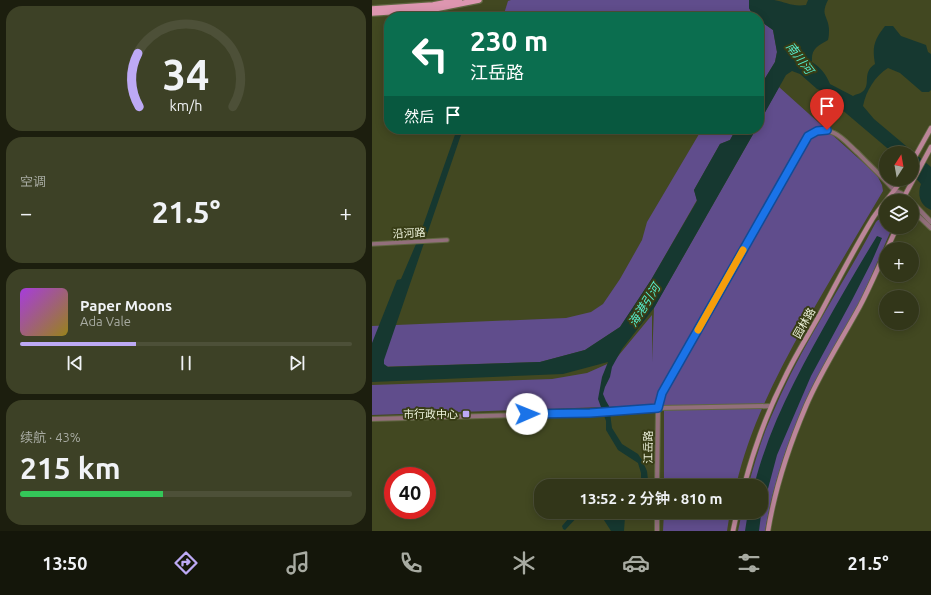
<!DOCTYPE html>
<html lang="zh">
<meta charset="utf-8">
<style>
body{margin:0;font-family:Ubuntu,"Noto Sans SC",sans-serif;background:#3d4126;color:#f1f3f6;height:100vh;display:flex;flex-direction:column;font-size:15px;white-space:nowrap}
*{box-sizing:border-box;margin:0}
p{font-size:13px;color:#a8aba2}
.icon{flex:none;width:22px;height:22px;fill:none;stroke:currentColor;stroke-width:2;stroke-linecap:round;stroke-linejoin:round}
.map{position:relative;flex:1;overflow:hidden}
.side{display:flex;flex-direction:column;gap:6px;padding:6px;background:#1c1e0e;width:372px}
.side>*{flex:none}
.guide{position:absolute;left:12px;top:12px;width:380px;height:122px;border-radius:16px;box-shadow:0 2px 10px #0003,0 0 0 1px #4d5038;background:#0b6e4f;color:#fff;overflow:hidden}
.needle{width:26px;rotate:11deg}
.controls{position:absolute;left:507px;top:146px;display:grid;gap:8px}
.controls a{display:grid;place-items:center;width:40px;height:40px;border-radius:50%;background:#323619;box-shadow:0 2px 10px #0003,0 0 0 1px #4d5038;font-size:20px}
.speed{position:absolute;left:12px;top:467px;display:flex;gap:8px;font-size:20px;font-weight:700;text-align:center}
.speed>*{display:grid;place-content:center;width:52px;height:52px;border-radius:50%;background:#323619;box-shadow:0 2px 10px #0003,0 0 0 1px #4d5038;line-height:1}
.speed .limit{border:6px solid #d22;background:#fff;color:#111}
.pin{position:absolute;display:grid;place-items:center;width:34px;height:34px;color:#fff;margin:-41px -17px;border-radius:50% 50% 50% 0;rotate:-45deg;box-shadow:0 0 4px #0007}
.pin .icon{rotate:45deg}
.me{position:absolute;width:44px;margin:-22px;rotate:89deg;stroke-linejoin:round;filter:drop-shadow(0 0 3px #0008)}
.turn{display:flex;align-items:center;gap:14px;height:84px;padding:0 20px;font-size:18px}
.turn .icon{width:52px;height:52px;stroke-width:2.5}
.turn b{display:block;font-size:28px;line-height:34px}
.then{display:flex;align-items:center;height:38px;padding:0 20px;background:#0003;gap:8px;font-size:15px}
.big{font-size:30px;font-weight:600;line-height:1.1}
.side .tile{flex:1;display:flex;flex-direction:column;justify-content:center;gap:6px;min-width:0;padding:0 14px;border-radius:16px;background:#3d4126}
.side .dial{align-items:center;gap:0}
.dial svg{height:104px;overflow:visible;fill:none;stroke:#4d5038;stroke-width:7;stroke-linecap:round;text-anchor:middle}
.dial text{fill:#f1f3f6;stroke:none}
.song{display:flex;align-items:center;gap:12px}
.cover{width:48px;height:48px;border-radius:6px;background:linear-gradient(135deg,hsl(280 70% 55%),hsl(50 70% 35%))}
.played{height:4px;border-radius:2px;background:linear-gradient(90deg,#bda9f5 35%,#4d5038 35%)}
.keys{display:flex;justify-content:space-around;direction:ltr}
.heat{display:flex;justify-content:space-between;align-items:center;font-size:22px;direction:ltr}
.charge{height:6px;border-radius:3px;background:linear-gradient(90deg,#34c759 43%,#4d5038 0)}
.trip{position:absolute;left:162px;top:479px;width:234px;height:40px;border-radius:16px;background:#323619;box-shadow:0 2px 10px #0003,0 0 0 1px #4d5038;font-weight:600;line-height:40px;text-align:center}
.menu{display:flex;height:64px;justify-content:space-around;align-items:center;background:#14160a;color:#a8aba2}
.menu .icon{width:28px;height:28px}
.menu .selected{color:#bda9f5}
.menu b{font-size:18px;color:#f1f3f6}
main{display:flex;flex:1;min-height:0}
.map>svg:first-child{display:block}
.green{fill:#604d8c}
.water{fill:#163830}
.lines{fill:none;stroke-linecap:round;stroke-linejoin:round}
.minor-casing{stroke:#616742;stroke-width:5.5}
.tertiary-casing{stroke:#616742;stroke-width:6}
.secondary-casing{stroke:#616742;stroke-width:6}
.primary-casing{stroke:#616742;stroke-width:8}
.minor{stroke:#926f7b;stroke-width:3.5}
.tertiary{stroke:#926f7b;stroke-width:4}
.secondary{stroke:#bc8599;stroke-width:4.5}
.primary{stroke:#dd96b0;stroke-width:5.5}
.route-casing{stroke:#114b97;stroke-width:10}
.route{stroke:#1a73e8;stroke-width:7}
.slow{stroke:#f59e0b;stroke-width:7}
.poi-dot{fill:#bda9f5;stroke:#383d16;stroke-width:1.5}
.labels{text-anchor:middle;dominant-baseline:central;stroke-width:4;stroke-linejoin:round;paint-order:stroke}
.street-label{font-size:11px;fill:#edf2db;stroke:#383d16}
.poi-label{font-size:11px;fill:#edf2db;stroke:#383d16;text-anchor:end}
.water-label{font-size:12px;font-style:italic;fill:#55edcd;stroke:#383d16}
</style>
<main>
<section class="side">
<div class="tile dial"><svg viewBox="0 0 100 80">
<path d="M14 69A42 42 0 1 1 86 69"/>
<path d="M14 69A42 42 0 0 1 13 28" stroke="#bda9f5"/>
<text x="50" y="56" font-size="32" font-weight="700">34</text>
<text x="50" y="72" font-size="11">km/h</text>
</svg></div>
<div class="tile"><p>空调</p>
<div class="heat"><a>−</a><b class="big">21.5°</b><a>+</a></div>
</div>
<div class="tile">
<div class="song"><i class="cover"></i><div><b>Paper Moons</b><p>Ada Vale</p></div></div>
<div class="played"></div>
<div class="keys"><svg class="icon" aria-label="previous" viewBox="0 0 24 24"><path d="M18 5L8 12l10 7zM5 5v14"/></svg><svg class="icon" aria-label="pause" viewBox="0 0 24 24"><path d="M8 5v14M16 5v14"/></svg><svg class="icon" aria-label="next" viewBox="0 0 24 24"><path d="M6 5l10 7-10 7zM19 5v14"/></svg></div>
</div>
<div class="tile"><p>续航 · 43%</p><b class="big">215 km</b><div class="charge"></div></div>
</section>
<div class="map">
<svg width="559" height="531" viewBox="0 0 559 531">
<rect width="100%" height="100%" fill="#424821"/>
<!-- green -->
<path class="green" d="M 139,0 L 377,0 L 377,8 L 382,17 L 131,17 L 136,1 Z
M 387,20 L 401,30 L 405,52 L 403,62 L 387,88 Z
M 407,87 L 505,175 L 510,185 L 511,191 C 485,235 459,278 434,322 C 405,374 377,428 364,486 L 292,486 L 292,405 L 0,415 L 0,385 L 180,379 L 215,373 L 242,361 L 280,315 L 280,362 L 282,308 L 384,129 L 387,129 L 387,123 Z
M 330,129 L 364,129 L 358,140 L 348,144 L 322,190 L 325,200 L 279,280 L 248,327 L 213,350 L 168,362 L 0,367 L 0,326 L 194,318 L 219,312 L 231,304 L 248,279 L 270,240 L 275,222 Z
M 511,219 L 514,221 L 514,227 L 520,228 C 509,253 499,278 487,303 C 472,333 452,362 437,393 C 417,437 401,484 393,531 L 366,531 L 370,512 L 389,512 L 389,486 L 376,486 C 383,463 389,439 399,417 C 427,349 470,287 504,222 L 506,220 Z
M 292,512 L 358,512 L 355,531 L 291,531 Z"/>
<!-- water -->
<path class="water" d="M 377,0 C 385,0 395,0 402,0 C 414,2 420,7 434,5 L 436,0 L 456,0 C 448,16 456,15 457,29 C 457,33 457,36 456,40 C 446,46 439,48 440,62 C 449,68 454,74 458,84 L 481,96 C 484,94 488,94 490,92 C 500,85 489,73 503,64 C 500,47 502,40 513,26 L 521,26 L 529,36 L 554,45 L 556,52 L 559,54 L 559,90 L 557,92 L 550,92 L 528,73 L 516,68 C 503,76 494,91 491,106 L 502,119 L 559,167 L 559,210 C 548,205 545,195 549,184 L 540,174 L 540,153 L 521,153 L 462,103 L 453,92 L 445,89 L 428,74 L 420,71 L 414,75 L 387,123 L 387,88 L 403,62 L 405,52 L 401,30 L 387,20 L 387,17 L 382,17 L 377,8 Z
M 85,129 L 91,129 L 12,360 L 12,364 L 16,367 L 168,362 L 213,350 L 248,327 L 279,280 L 325,201 L 322,190 L 348,144 L 358,140 L 364,129 L 384,129 L 282,308 L 250,349 L 240,367 L 238,377 L 233,387 L 231,394 L 234,401 L 237,406 L 240,428 L 250,444 L 266,454 L 270,460 L 275,471 L 276,480 L 275,486 L 269,486 L 269,473 L 266,463 L 246,450 L 234,430 L 234,421 L 226,399 L 230,377 L 236,362 L 191,374 L 0,382 L 0,343 L 25,280 L 29,279 L 47,237 Z
M 505,236 L 510,238 L 500,261 L 480,300 L 439,376 L 405,455 L 389,515 L 387,531 L 373,531 L 376,512 L 389,512 L 389,486 L 382,486 C 398,422 430,366 462,309 C 476,285 490,260 505,236 Z
M 202,512 L 256,512 L 253,517 L 252,531 L 239,531 L 230,517 L 214,512 L 209,513 L 193,530 L 191,529 L 190,526 Z"/>
<g class="lines">
<!-- minor casing -->
<g class="minor-casing">
<path id="minor" d="M 0,244 L 75,240"/>
</g>
<!-- tertiary casing -->
<g class="tertiary-casing">
<path id="tertiary" d="M 524,191 L 533,195 L 539,201
M 540,202 L 559,222
M 540,210 L 559,228
M 0,419 L 218,413 L 286,408 L 399,406
M 285,486 L 286,408 L 290,393 L 436,136 C 444,132 453,128 462,133 C 471,137 479,147 486,153 C 501,169 518,183 531,201
M 285,531 L 285,512"/>
</g>
<!-- secondary casing -->
<g class="secondary-casing">
<path id="secondary" d="M 540,162 L 559,128
M 533,201 L 533,195 L 559,147
M 515,249 L 525,227
M 372,486 C 382,448 396,410 414,375 C 424,354 437,334 448,314 C 465,282 482,249 501,218 C 510,204 522,193 530,179
M 361,531 L 365,512
M 396,531 C 403,488 417,446 434,406 C 449,371 470,339 488,306 C 497,289 505,270 514,251"/>
</g>
<!-- primary casing -->
<g class="primary-casing">
<path id="primary" d="M 0,9 L 61,5 L 87,0
M 0,13 L 62,9 L 107,0"/>
</g>
<!-- minor -->
<use href="#minor" class="minor"/>
<!-- tertiary -->
<use href="#tertiary" class="tertiary"/>
<!-- secondary -->
<use href="#secondary" class="secondary"/>
<!-- primary -->
<use href="#primary" class="primary"/>
</g>
<g class="lines">
<!-- route casing -->
<g class="route-casing">
<path id="route" d="M 155,414 L 218,413 L 286,408 L 290,393 L 436,136 L 445,131 L 455,130"/>
</g>
<!-- route -->
<use href="#route" class="route"/>
<!-- slow -->
<path class="slow" d="M 326,330 L 371,250"/>
</g>
<!-- markers -->
<rect class="poi-dot" x="90" y="410" width="8" height="8" rx="2"/>
<g class="labels">
<!-- street labels -->
<g class="street-label">
<text transform="translate(37 233) rotate(-3)">沿河路</text>
<text transform="translate(432 323) rotate(-61)">园林路</text>
<text transform="translate(276 447) rotate(-90)">江岳路</text>
</g>
<!-- poi labels -->
<g class="poi-label">
<text x="86" y="414">市行政中心</text>
</g>
<!-- water labels -->
<g class="water-label">
<text transform="translate(428 58) rotate(53)">南川河</text>
<text transform="translate(272 305) rotate(-58)">海港引河</text>
</g>
</g>
</svg>
<div class="controls">
<a><svg class="needle" viewBox="-14 -14 28 28"><path d="M0-13l5 13h-10z" fill="#e53935"/><path d="M0 13l5-13h-10z" fill="#a8aba2"/></svg></a>
<a><svg class="icon" aria-label="layers" viewBox="0 0 24 24"><path d="M12 4l9 5-9 5-9-5zM3 14l9 5 9-5"/></svg></a>
<a>+</a>
<a>−</a>
</div>
<div class="speed"><div class="limit">40</div></div>
<div class="pin" style="left:455px;top:130px;background:#d93025"><svg class="icon" aria-label="arrive" viewBox="0 0 24 24"><path d="M6 21V4h12l-3 4 3 4H6"/></svg></div>
<svg class="me" style="left:155px;top:414px" viewBox="-20 -20 40 40"><circle r="19" fill="#fff"/><path d="M0-13L10 11 0 6-10 11z" fill="#1a73e8"/></svg>
<div class="trip">13:52 · 2 分钟 · 810 m</div>
<div class="guide">
<div class="turn"><svg class="icon" aria-label="left" viewBox="0 0 24 24"><path d="M17 20v-9H6M10 6l-5 5 5 5"/></svg><div><b>230 m</b>江岳路</div></div>
<div class="then">然后<svg class="icon" aria-label="arrive" viewBox="0 0 24 24"><path d="M6 21V4h12l-3 4 3 4H6"/></svg></div>
</div>
</div>
</main>
<nav class="menu">
<b>13:50</b>
<svg class="icon selected" aria-label="directions" viewBox="0 0 24 24"><path d="M12 3l9 9-9 9-9-9zM9 14v-3h6M13 9l2 2-2 2"/></svg>
<svg class="icon" aria-label="music" viewBox="0 0 24 24"><path d="M9 18V5l10-2v13"/><circle cx="6" cy="18" r="3"/><circle cx="16" cy="16" r="3"/></svg>
<svg class="icon" aria-label="phone" viewBox="0 0 24 24"><path d="M5 4h4l2 5-3 2q2 4 5 5l2-3 5 2v4C11 20 4 13 5 4z"/></svg>
<svg class="icon" aria-label="climate" viewBox="0 0 24 24"><path d="M12 3v18M4 7l16 10M4 17L20 7"/></svg>
<svg class="icon" aria-label="car" viewBox="0 0 24 24"><path d="M5 17H2v-5l4-1 3-4h7l3 4 3 1v5h-3M9 17h6M6 11h13"/><circle cx="7" cy="17" r="2"/><circle cx="17" cy="17" r="2"/></svg>
<svg class="icon" aria-label="filters" viewBox="0 0 24 24"><path d="M4 7h16M4 17h16"/><circle cx="9" cy="7" r="2"/><circle cx="15" cy="17" r="2"/></svg>
<b>21.5°</b>
</nav>
